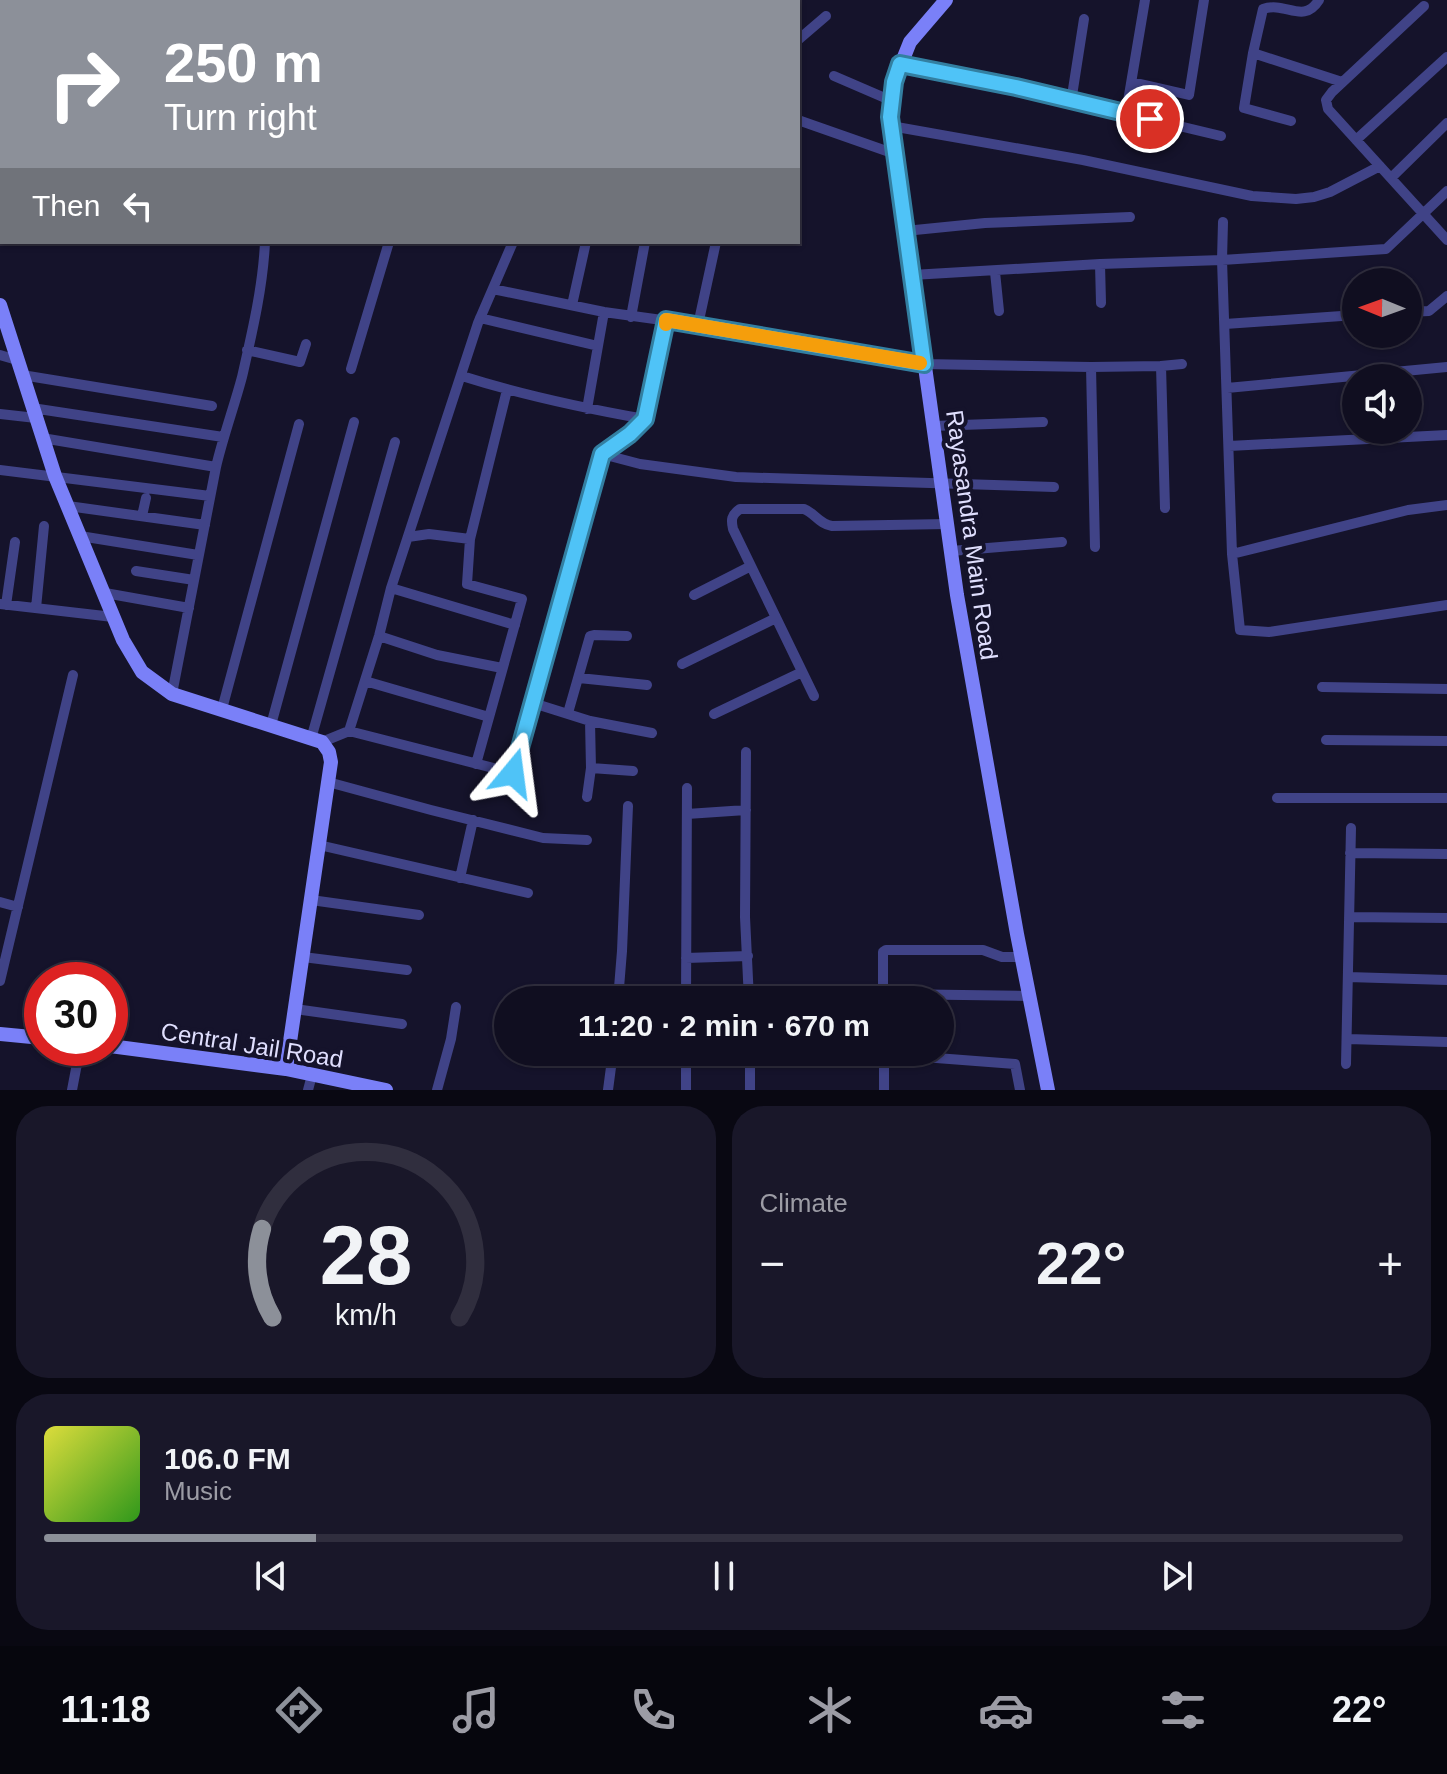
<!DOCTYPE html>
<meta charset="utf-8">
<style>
body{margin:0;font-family:Arial,sans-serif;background:#191729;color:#f1f3f6;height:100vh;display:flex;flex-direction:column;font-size:30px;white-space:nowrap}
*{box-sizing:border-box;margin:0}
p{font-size:26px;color:#9c9ca5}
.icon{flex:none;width:44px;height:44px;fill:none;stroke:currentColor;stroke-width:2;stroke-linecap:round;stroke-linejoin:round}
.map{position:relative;height:1090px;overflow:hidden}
.details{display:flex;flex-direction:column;gap:16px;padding:16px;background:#090812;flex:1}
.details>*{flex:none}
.hud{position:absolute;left:0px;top:0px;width:800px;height:244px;box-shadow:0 2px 6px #0004,0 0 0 2px #302e3e;background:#8c9099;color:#fff;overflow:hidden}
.needle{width:52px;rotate:271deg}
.fabs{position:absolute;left:1342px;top:268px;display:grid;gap:16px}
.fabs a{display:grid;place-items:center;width:80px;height:80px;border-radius:50%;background:#100e20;box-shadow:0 2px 6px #0004,0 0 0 2px #302e3e;font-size:40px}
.speed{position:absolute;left:24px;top:962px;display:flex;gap:16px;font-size:40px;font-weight:700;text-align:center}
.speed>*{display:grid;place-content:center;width:104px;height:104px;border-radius:50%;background:#100e20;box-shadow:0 2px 6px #0004,0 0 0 2px #302e3e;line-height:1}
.speed .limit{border:12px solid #d22;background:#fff;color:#111}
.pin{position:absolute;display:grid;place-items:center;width:68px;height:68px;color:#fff;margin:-34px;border:4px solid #fff;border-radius:50%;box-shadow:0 2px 8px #0007}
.me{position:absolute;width:88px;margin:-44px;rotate:16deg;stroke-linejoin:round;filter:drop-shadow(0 0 6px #0008)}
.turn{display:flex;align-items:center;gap:28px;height:168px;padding:0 32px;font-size:36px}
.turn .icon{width:104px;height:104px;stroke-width:2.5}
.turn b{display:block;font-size:56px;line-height:68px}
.then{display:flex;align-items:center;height:76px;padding:0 32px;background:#0003;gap:16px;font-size:30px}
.big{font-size:60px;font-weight:600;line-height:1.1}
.details .widget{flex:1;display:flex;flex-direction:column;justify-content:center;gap:12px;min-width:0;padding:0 28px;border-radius:32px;background:#191729}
.details .dial{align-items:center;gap:0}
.dial svg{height:208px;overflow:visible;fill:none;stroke:#302e3e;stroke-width:7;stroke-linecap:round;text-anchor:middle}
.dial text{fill:#f1f3f6;stroke:none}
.song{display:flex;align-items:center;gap:24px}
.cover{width:96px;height:96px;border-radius:12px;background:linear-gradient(135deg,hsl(60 70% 55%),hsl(110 70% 35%))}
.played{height:8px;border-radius:4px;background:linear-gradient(90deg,#8c9099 20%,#302e3e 20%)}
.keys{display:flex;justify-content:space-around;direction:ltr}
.heat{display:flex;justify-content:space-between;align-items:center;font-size:44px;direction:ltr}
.details .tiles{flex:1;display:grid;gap:16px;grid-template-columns:1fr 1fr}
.widget:last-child{grid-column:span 2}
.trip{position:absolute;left:494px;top:986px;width:460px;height:80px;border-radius:40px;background:#100e20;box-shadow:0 2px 6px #0004,0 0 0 2px #302e3e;font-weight:600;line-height:80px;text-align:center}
.tab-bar{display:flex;height:128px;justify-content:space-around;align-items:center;background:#06060d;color:#9c9ca5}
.tab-bar .icon{width:56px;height:56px}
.tab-bar .on{color:#8c9099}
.tab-bar b{font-size:36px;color:#f1f3f6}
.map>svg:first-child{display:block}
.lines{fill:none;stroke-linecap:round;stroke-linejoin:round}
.street{stroke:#404387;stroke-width:10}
.secondary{stroke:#7a80f8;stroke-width:14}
.route-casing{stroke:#337fa1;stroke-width:20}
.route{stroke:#4fc3f7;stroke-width:14}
.slow{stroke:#f59e0b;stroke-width:14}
.labels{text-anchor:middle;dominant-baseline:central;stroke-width:8;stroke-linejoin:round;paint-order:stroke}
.street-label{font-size:24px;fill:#dfdefd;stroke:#15132b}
</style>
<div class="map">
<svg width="1447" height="1090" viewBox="0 0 1447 1090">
<rect width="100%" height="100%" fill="#15132b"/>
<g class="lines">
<!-- street -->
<path class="street" d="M 1,0 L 2,16
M 365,0 L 373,2
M 664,0 L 671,2
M 352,2 L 352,0
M 522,2 L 523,0
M 575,2 L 575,0
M 1424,6 L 1332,92 L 1326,100 L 1328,109 L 1447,240
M 798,40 L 826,16
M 1253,53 L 1342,82
M 900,64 L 1016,87 L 1221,136
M 834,76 L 892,101
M 1132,82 L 1189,95 L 1204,0
M 0,92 L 2,73
M 1071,102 L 1084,19
M 1126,113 L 1145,0
M 798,120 L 895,154
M 1291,121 L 1244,108 L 1253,53 L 1263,9 C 1286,1 1303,25 1319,0
M 891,126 L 1083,160 L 1252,196 L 1296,199 L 1314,197 L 1330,192 L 1380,166
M 1356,140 L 1447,57
M 0,149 L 2,149
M 1391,178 L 1447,123
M 1223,222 L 1222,260 L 1232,554 L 1240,630 L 1269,632 L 1447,605
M 905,231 L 985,223 L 1130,217
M 1100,264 L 1101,303
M 995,272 L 999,311
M 912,275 L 1100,264 L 1222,260 L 1386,249 L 1447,191
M 493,289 L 604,312 L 698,325 L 924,364 L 1091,367 L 1161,366 L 1165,508
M 572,305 L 586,242
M 1408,312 L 1429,311 L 1447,296
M 631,317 L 645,242
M 480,318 L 598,346 L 604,312
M 1225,324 L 1356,315
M 698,325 L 716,242
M 247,350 L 300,362 L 306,344
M 0,355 L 17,360
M 1161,366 L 1182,364
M 1091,367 L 1095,547
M 351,369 L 389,242
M 22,375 L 212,406
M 462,376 C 522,395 583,408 645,419 L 666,320
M 1227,388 L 1447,367
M 32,408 L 223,437
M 587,409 L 598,346
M 0,414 L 36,418
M 933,426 L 1043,422
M 42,438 L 216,467
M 1229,446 L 1447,435
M 602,454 L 640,464 L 736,477 L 1054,487
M 0,470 L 210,496
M 68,506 L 205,525
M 142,516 L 146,498
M 80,536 L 198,555
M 408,537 L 429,534 L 470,539 L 507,390
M 470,539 L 467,584 L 522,599 L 476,764
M 951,551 L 1062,542
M 1232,554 L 1408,510 L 1447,505
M 136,571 L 194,580
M 391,588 L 515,625
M 105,593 L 189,608
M 694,595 L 751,566
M 0,604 L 113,617
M 6,605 L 15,542
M 36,608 L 44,526
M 379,636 L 437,655 L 502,668
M 682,664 L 776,618
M 579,678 L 647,685
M 365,681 L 489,717
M 1322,687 L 1447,689
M 172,694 L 216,467 C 223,437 234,407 242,377 C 252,333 263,287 265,242
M 814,696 L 733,529 C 731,520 731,515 740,509 L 804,509 C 815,513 819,524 832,526 L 947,524
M 533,703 L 590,721 L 652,733
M 222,709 L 299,424
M 568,713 L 590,636 L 594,635 L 627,636
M 714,714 L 802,672
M 590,721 L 591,768 L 633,771
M 271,725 L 354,422
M 349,731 L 513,773 L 602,454 L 630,434 L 645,419
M 311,739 L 395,442
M 1326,740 L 1447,741
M 322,742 L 349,731 L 379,636 L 391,588 L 478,323 L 513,242
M 746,752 L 745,917 L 749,1000
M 328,782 L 431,810 L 543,838 L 587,840
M 587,797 L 591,768
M 1277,798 L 1447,798
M 687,814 L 746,810
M 319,845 L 528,893
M 1350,853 L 1447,854
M 460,878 L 473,820
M 311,900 L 419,915
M 0,902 L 18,907
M 1349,917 L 1447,918
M 303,957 L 407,970
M 1022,957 L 1002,957 L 983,950 L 886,950 L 883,952 L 883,989 L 885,993 L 889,994 L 1030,996
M 686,958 L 748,956
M 1348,977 L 1447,980
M 0,981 L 73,675
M 618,1000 L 622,951 L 628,806
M 686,1000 L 687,788
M 295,1009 L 402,1024
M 1348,1039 L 1447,1042
M 750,1052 L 750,1090
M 1346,1064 L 1351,828
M 72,1090 L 80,1048
M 308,1090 L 312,1075
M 437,1090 L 451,1039 L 456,1007
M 608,1090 L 613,1052
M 686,1090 L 686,1052
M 884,1090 L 884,1054 L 1015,1064 L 1020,1090"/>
<!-- secondary -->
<path class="secondary" d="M 946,0 L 910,42 L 894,82 L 890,117 L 957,595 L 1017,934 L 1048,1090
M 0,305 L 55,476 L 123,640 L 142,672 L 172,694 L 322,742 L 329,752 L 331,762 L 286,1069
M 0,1034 L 42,1038
M 110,1046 L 286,1069 L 386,1090"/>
</g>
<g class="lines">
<!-- route casing -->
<g class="route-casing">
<path id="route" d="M 513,773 L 602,454 L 630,434 L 645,419 L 666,320 L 924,364 L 890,117 L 894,82 L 900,64 L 1016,87 L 1150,119"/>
</g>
<!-- route -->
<use href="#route" class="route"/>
<!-- slow -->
<path class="slow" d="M 666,324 L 666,320 L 920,363"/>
</g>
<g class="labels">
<!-- street labels -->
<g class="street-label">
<text transform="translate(972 535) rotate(82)">Rayasandra Main Road</text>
<text transform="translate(252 1045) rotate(9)">Central Jail Road</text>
</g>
</g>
</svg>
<div class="fabs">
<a><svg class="needle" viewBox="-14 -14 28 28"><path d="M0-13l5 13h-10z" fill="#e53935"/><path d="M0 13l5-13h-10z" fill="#9c9ca5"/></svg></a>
<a><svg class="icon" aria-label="sound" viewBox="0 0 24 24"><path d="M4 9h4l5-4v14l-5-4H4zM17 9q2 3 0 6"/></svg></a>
</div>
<div class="speed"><div class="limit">30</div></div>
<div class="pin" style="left:1150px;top:119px;background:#d93025"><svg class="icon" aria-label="arrive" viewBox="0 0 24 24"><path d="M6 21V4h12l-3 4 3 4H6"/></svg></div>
<svg class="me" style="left:513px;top:773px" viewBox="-20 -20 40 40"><path d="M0-17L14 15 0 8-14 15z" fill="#4fc3f7" stroke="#fff" stroke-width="4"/></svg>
<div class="trip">11:20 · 2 min · 670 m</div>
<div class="hud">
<div class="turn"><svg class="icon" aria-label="right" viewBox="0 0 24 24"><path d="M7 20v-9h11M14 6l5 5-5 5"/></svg><div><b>250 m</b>Turn right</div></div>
<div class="then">Then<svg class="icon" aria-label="left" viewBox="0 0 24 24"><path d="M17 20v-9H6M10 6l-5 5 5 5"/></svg></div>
</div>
</div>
<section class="details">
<div class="tiles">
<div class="widget dial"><svg viewBox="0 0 100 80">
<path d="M14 69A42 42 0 1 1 86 69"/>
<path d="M14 69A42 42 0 0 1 10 35" stroke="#8c9099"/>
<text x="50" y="56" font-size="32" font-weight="700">28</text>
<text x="50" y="72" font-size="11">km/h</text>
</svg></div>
<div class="widget"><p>Climate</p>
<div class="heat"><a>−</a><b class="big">22°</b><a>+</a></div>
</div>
<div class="widget">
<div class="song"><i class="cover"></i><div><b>106.0 FM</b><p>Music</p></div></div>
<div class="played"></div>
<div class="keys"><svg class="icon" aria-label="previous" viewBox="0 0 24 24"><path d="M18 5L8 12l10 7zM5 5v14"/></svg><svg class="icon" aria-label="pause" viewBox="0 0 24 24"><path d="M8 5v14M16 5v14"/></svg><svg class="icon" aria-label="next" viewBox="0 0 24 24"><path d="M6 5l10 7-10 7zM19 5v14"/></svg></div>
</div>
</div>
</section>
<nav class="tab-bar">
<b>11:18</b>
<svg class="icon on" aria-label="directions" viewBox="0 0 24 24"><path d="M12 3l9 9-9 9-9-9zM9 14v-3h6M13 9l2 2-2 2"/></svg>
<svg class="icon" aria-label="music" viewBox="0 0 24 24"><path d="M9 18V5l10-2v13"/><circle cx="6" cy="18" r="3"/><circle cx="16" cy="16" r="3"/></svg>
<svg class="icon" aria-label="phone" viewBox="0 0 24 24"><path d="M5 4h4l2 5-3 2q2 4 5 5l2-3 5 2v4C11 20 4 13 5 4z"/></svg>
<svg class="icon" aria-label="climate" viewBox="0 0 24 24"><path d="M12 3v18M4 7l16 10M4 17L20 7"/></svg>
<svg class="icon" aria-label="car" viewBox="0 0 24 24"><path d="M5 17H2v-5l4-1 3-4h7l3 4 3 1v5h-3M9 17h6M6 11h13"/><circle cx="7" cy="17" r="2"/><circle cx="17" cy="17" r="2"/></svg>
<svg class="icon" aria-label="filters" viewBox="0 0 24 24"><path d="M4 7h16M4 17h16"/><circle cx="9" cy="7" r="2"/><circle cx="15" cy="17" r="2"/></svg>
<b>22°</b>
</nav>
